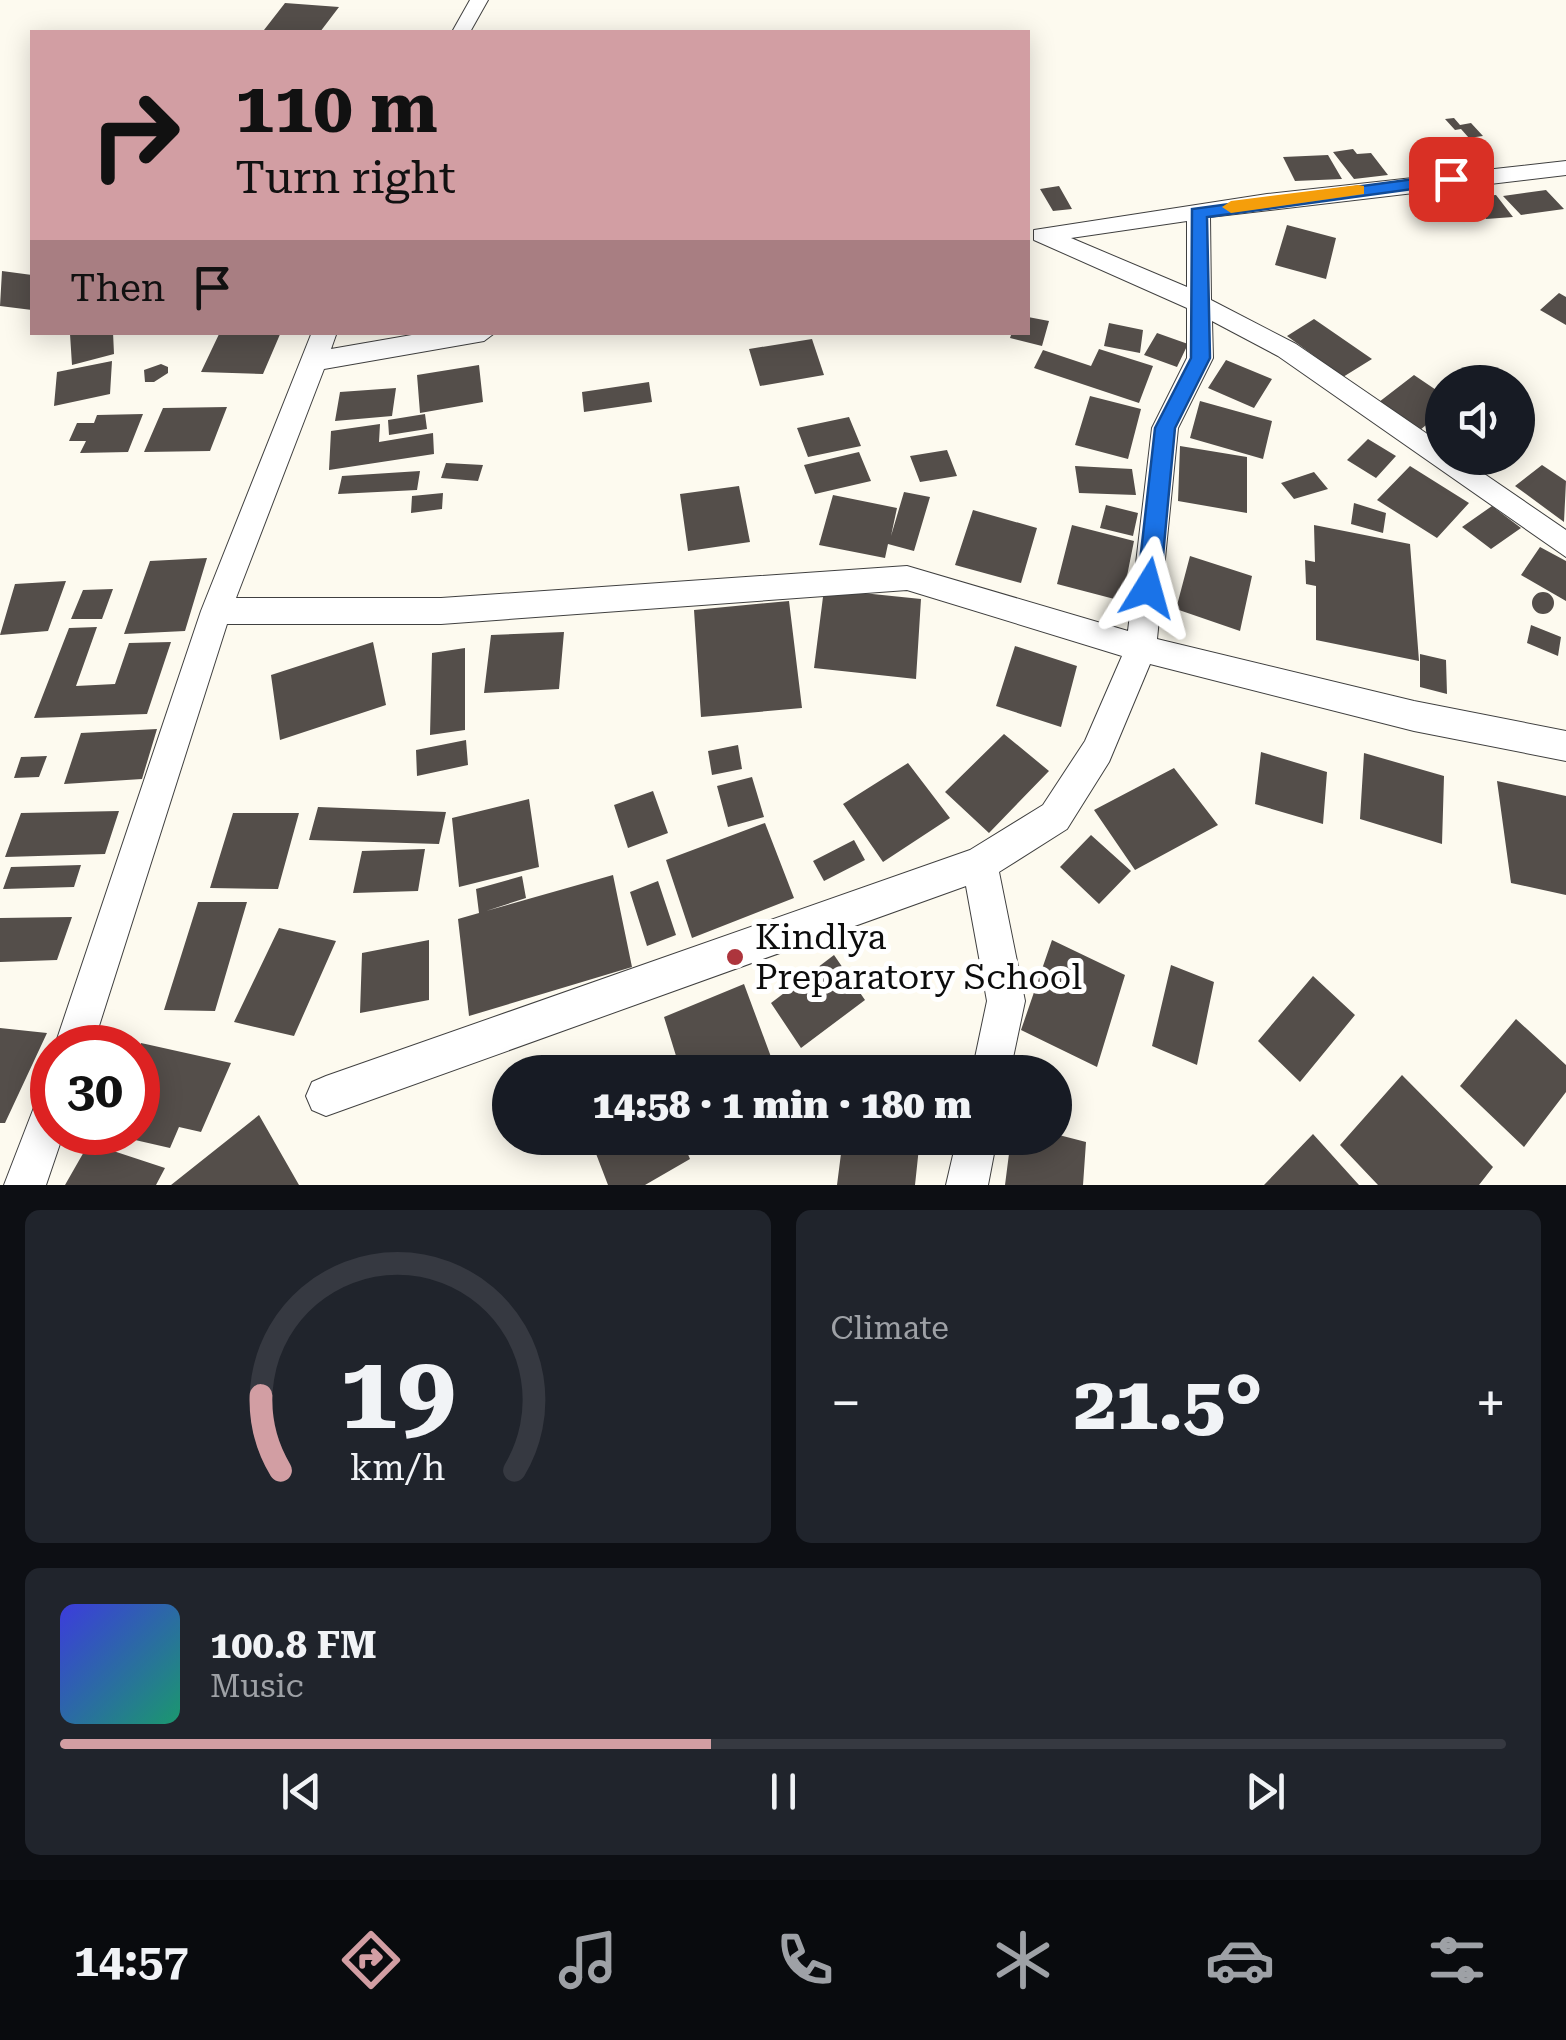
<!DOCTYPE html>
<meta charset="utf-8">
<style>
body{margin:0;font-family:"Roboto Serif",serif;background:#20242c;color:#f1f3f6;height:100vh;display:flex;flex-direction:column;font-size:38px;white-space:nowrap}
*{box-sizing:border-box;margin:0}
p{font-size:32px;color:#9ea1a6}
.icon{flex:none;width:55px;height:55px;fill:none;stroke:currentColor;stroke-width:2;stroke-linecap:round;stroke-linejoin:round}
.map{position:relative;height:1185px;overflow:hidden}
.details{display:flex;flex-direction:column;gap:25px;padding:25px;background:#0d0f14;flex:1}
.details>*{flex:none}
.guide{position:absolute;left:30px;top:30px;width:1000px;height:305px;border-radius:0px;box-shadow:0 5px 25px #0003;background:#d29ea3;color:#111;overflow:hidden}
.tools{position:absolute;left:1425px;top:365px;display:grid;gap:20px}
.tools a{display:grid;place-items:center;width:110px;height:110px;border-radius:50%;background:#171b24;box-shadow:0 5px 25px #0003;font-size:50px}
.speed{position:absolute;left:30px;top:1025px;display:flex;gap:20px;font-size:50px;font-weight:700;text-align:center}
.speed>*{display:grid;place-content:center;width:130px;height:130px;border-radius:50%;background:#171b24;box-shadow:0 5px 25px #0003;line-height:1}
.speed .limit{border:15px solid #d22;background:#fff;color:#111}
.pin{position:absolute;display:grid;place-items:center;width:85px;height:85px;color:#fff;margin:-42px;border-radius:20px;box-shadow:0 5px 15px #0006}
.me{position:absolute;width:110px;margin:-55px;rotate:8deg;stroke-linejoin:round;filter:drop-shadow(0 0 8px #0008)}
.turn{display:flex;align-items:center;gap:35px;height:210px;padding:0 40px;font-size:45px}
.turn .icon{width:130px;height:130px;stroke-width:2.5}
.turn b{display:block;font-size:70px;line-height:85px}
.then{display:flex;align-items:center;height:95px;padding:0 40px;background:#0003;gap:20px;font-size:38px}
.big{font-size:75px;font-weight:800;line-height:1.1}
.details .card{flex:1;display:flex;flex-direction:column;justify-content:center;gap:15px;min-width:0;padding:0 35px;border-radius:15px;background:#20242c}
.details .dial{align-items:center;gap:0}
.dial svg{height:260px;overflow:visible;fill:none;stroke:#363941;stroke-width:7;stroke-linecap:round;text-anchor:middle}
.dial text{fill:#f1f3f6;stroke:none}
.song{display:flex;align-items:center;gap:30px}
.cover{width:120px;height:120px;border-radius:15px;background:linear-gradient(135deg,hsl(240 70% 55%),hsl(160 70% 35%))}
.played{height:10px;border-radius:5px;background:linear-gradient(90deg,#d29ea3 45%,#363941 45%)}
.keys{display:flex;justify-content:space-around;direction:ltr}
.heat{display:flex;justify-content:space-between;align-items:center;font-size:55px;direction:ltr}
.details .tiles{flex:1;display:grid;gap:25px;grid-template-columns:1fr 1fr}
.card:last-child{grid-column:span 2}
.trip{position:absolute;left:492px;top:1055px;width:580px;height:100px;border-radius:50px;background:#171b24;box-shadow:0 5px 25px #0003;font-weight:800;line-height:100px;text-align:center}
.tab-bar{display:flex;height:160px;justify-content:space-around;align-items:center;background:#090b0e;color:#9ea1a6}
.tab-bar .icon{width:70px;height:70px}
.tab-bar .on{color:#d29ea3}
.tab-bar b{font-size:45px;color:#f1f3f6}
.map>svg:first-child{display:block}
.building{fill:#544e4a}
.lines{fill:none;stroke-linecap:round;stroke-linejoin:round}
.street-casing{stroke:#404040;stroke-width:2}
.street{fill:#fff;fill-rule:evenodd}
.route{fill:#1a73e8;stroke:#114b97;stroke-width:2.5}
.slow{fill:#f59e0b}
.poi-dot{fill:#ad353d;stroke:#fff;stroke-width:4}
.labels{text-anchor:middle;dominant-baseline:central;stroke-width:10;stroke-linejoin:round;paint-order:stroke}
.near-poi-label{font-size:35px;fill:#0d0d0d;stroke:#fff;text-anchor:start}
</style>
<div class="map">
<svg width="1566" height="1185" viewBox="0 0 1566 1185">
<rect width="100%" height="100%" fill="#fdfaef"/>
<!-- building -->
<path class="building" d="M 285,3 L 339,7 L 320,32 L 264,30 Z
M 1454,118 L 1460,125 L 1471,123 L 1483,136 L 1469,138 L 1461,129 L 1455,130 L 1445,119 Z
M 1475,139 L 1492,161 L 1439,165 L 1423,143 Z
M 1353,149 L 1357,154 L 1371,153 L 1388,175 L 1354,179 L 1333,152 Z
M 1328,155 L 1342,179 L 1295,181 L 1283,157 Z
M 1059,186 L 1072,209 L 1053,211 L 1040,189 Z
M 1546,190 L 1564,209 L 1521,215 L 1503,196 Z
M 1496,195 L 1513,217 L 1486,219 L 1469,197 Z
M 1287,225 L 1336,238 L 1326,279 L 1275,265 Z
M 2,271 L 32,275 L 32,310 L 0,306 Z
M 1559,293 L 1566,297 L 1566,325 L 1540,310 Z
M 1028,317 L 1049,321 L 1042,346 L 1010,338 L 1012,332 L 1028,332 Z
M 1314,319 L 1372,359 L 1343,377 L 1287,336 Z
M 1109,323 L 1143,330 L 1140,353 L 1104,346 Z
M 113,332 L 114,354 L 72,365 L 70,334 Z
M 220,332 L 281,332 L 263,374 L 201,372 Z
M 1157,333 L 1188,344 L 1177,367 L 1144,355 Z
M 812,339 L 824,375 L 760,386 L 749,349 Z
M 1099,349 L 1153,366 L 1139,403 L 1034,368 L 1043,350 L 1091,366 Z
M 1226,360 L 1272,379 L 1254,408 L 1208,388 Z
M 112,361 L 110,394 L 54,406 L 57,372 Z
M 161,364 L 168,367 L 168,373 L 154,382 L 145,382 L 144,370 Z
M 479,365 L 483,402 L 420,413 L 417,375 Z
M 1414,375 L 1442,394 L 1442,412 L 1420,430 L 1379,402 Z
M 649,382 L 652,402 L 584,412 L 582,392 Z
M 396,388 L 392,416 L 335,421 L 340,392 Z
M 1090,396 L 1141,409 L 1128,459 L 1075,445 Z
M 1200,401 L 1272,421 L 1263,459 L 1190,438 Z
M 227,407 L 210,451 L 144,452 L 163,408 Z
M 143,414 L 128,452 L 80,453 L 86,441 L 69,441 L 77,423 L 94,423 L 97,415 Z
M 425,414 L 427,429 L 389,435 L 388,420 Z
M 849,417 L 861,446 L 808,457 L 797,428 Z
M 380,424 L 379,442 L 433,433 L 434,454 L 329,470 L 331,431 Z
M 1368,439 L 1396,456 L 1376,478 L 1347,460 Z
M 1180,446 L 1247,457 L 1247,513 L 1178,501 Z
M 947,450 L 957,476 L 920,482 L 910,456 Z
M 859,452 L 871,481 L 815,494 L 804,465 Z
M 446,463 L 483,465 L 478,481 L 441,478 Z
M 1542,465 L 1566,481 L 1564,522 L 1515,486 Z
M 1075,466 L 1132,469 L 1136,495 L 1079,493 Z
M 1410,466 L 1469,503 L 1437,538 L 1377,500 Z
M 420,471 L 417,490 L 338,494 L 342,476 Z
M 1314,472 L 1328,489 L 1294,499 L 1281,483 Z
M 739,486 L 750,542 L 688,551 L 680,494 Z
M 904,492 L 930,497 L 914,551 L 888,544 L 885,558 L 819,545 L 833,495 L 897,508 L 891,536 Z
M 443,493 L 442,509 L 411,513 L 412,496 Z
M 1354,503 L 1386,513 L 1383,533 L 1351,524 Z
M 1106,505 L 1138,513 L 1133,536 L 1100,528 Z
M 1492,506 L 1521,528 L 1491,549 L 1462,527 Z
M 973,510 L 1037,528 L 1021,583 L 955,565 Z
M 1072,525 L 1134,541 L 1122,601 L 1057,584 Z
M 1314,525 L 1410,544 L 1419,661 L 1316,640 L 1316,586 L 1306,584 L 1305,560 L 1315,562 Z
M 1540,547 L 1566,561 L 1566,601 L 1521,575 Z
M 1190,556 L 1252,576 L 1240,631 L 1176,609 Z
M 207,558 L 185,631 L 124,634 L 150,561 Z
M 66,581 L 48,631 L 0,635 L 15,584 Z
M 113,589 L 102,619 L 71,619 L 83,590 Z
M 824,589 L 921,599 L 916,679 L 814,668 Z
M1532 603a11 11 0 1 1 22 0a11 11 0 1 1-22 0Z
M 789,601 L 802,708 L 701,717 L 694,610 Z
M 1531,625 L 1561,637 L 1558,656 L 1527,643 Z
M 97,627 L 76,686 L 115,684 L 129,643 L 171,642 L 147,714 L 34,718 L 69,628 Z
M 564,632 L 559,689 L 484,693 L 491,635 Z
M 373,642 L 386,705 L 280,740 L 271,675 Z
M 1015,646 L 1077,666 L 1061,727 L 996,706 Z
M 465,648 L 465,730 L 430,735 L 432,653 Z
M 1420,654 L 1446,660 L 1447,694 L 1420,687 Z
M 157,729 L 142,779 L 64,784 L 81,733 Z
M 1004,734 L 1049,771 L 989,833 L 945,792 Z
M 466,740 L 468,765 L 417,776 L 416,750 Z
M 738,745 L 742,769 L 712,775 L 708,751 Z
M 1261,752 L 1327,772 L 1323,824 L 1255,804 Z
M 1364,753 L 1444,776 L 1442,844 L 1360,819 Z
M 47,756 L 39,777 L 14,778 L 21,757 Z
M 908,763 L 950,818 L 883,862 L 843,804 Z
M 1174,768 L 1218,825 L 1135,870 L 1094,810 Z
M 752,777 L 764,817 L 728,827 L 717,786 Z
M 1497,781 L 1566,796 L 1566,895 L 1511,883 Z
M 653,791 L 668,833 L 628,848 L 614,805 Z
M 529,799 L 539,867 L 459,887 L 452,818 Z
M 318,807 L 446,812 L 439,844 L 309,840 Z
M 119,811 L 105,854 L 5,857 L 21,813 Z
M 233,813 L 299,813 L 278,889 L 210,888 Z
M 765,823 L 794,898 L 692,938 L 666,860 Z
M 1091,835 L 1131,871 L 1099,904 L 1060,867 Z
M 854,840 L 865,860 L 824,881 L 813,861 Z
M 425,849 L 418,891 L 353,893 L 362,851 Z
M 81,865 L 74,887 L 3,889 L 11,867 Z
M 613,875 L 632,967 L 469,1016 L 458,919 L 479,913 L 476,889 L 522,876 L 526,898 L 486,911 Z
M 658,881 L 676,935 L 647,946 L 630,892 Z
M 198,902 L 247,902 L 215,1011 L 164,1010 Z
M 72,917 L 57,960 L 0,962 L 0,918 Z
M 279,928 L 336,941 L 294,1036 L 234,1022 Z
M 429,940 L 429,1000 L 360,1013 L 362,953 Z
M 1052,940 L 1125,975 L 1097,1067 L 1021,1030 Z
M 834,955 L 865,1000 L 801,1048 L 771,1003 Z
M 1171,965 L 1214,982 L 1197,1065 L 1152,1046 Z
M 1313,976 L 1355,1015 L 1300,1082 L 1258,1041 Z
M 744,984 L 774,1065 L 757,1072 L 681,1072 L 664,1017 Z
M 1516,1019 L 1566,1065 L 1566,1092 L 1524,1147 L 1460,1086 Z
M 0,1028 L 47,1033 L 5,1123 L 0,1123 Z
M 141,1043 L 231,1063 L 201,1132 L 179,1127 L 170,1148 L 109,1134 L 138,1132 Z
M 649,1057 L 655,1072 L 620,1072 Z
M 1402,1075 L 1493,1167 L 1479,1185 L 1378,1185 L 1340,1145 Z
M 259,1115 L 299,1185 L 171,1185 Z
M 1055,1134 L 1086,1142 L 1083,1185 L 1005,1185 L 1011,1138 L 1055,1138 Z
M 1313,1134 L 1359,1185 L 1264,1185 Z
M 590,1138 L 681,1138 L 690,1159 L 645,1185 L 608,1185 Z
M 843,1138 L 920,1138 L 915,1185 L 837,1185 Z
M 89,1143 L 165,1168 L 156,1185 L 65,1185 Z"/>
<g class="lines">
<!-- street casing -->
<g class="street-casing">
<path id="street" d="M 470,0 L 488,0 L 470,32 L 452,32 Z
M 1566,161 L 1566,175 L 1210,217 L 1211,300 L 1296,344 L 1442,444 L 1442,458 L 1461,458 L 1566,530 L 1566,557 L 1278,356 L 1212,321 L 1213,358 L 1178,428 L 1157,639 L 1414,701 L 1566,731 L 1566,761 L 1414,731 L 1150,664 L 1109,762 L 1067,829 L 999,872 L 1025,1001 L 1010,1072 L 972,1072 L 987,1001 L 966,886 L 326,1116 L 312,1110 L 306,1096 L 312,1082 L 326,1076 L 970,850 L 1043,805 L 1085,741 L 1122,656 L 907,590 L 441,624 L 227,624 L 92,1048 L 54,1048 L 201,611 L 312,332 L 337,332 L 331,349 L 429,332 L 496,332 L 484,341 L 324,369 L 236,598 L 441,598 L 907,566 L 1128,631 L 1152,428 L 1187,358 L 1187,308 L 1034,240 L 1034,230 L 1267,194 ZM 1187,221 L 1187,287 L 1071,238 Z
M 52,1091 L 52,1132 L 64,1132 L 46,1185 L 4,1185 L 38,1097 Z
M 957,1138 L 997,1138 L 988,1185 L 946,1185 Z"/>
</g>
<!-- street -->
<use href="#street" class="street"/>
</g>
<!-- route -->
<path class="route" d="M 1451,174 L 1457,176 L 1457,183 L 1207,217 L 1210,358 L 1175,428 L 1160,588 L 1157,595 L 1140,595 L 1137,588 L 1155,428 L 1191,358 L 1192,209 Z"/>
<!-- slow -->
<path class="slow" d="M 1358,185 L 1364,186 L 1364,194 L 1231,213 L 1222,207 L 1231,201 Z"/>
<!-- markers -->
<circle class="poi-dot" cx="735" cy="957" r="10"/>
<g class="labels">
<!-- near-poi labels -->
<g class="near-poi-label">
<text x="755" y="937">Kindlya<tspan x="755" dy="40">Preparatory School</tspan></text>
</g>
</g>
</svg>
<div class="tools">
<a><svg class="icon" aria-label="sound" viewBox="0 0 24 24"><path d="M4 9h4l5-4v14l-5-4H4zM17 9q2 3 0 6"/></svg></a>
</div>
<div class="speed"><div class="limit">30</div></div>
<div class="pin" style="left:1451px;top:179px;background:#d93025"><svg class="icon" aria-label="arrive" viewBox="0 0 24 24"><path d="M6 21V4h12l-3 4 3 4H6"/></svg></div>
<svg class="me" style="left:1148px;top:588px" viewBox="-20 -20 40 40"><path d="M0-17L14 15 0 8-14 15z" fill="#1a73e8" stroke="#fff" stroke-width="4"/></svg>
<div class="trip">14:58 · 1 min · 180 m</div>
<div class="guide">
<div class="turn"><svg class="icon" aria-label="right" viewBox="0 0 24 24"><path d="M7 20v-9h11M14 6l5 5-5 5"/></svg><div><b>110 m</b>Turn right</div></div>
<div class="then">Then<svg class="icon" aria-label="arrive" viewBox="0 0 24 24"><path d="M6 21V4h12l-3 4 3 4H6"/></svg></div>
</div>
</div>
<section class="details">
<div class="tiles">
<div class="card dial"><svg viewBox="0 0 100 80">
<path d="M14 69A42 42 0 1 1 86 69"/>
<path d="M14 69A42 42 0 0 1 8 46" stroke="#d29ea3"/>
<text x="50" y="56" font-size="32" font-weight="700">19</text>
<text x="50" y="72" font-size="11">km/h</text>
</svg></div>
<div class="card"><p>Climate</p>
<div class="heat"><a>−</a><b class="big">21.5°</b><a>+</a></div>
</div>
<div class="card">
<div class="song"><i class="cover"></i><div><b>100.8 FM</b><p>Music</p></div></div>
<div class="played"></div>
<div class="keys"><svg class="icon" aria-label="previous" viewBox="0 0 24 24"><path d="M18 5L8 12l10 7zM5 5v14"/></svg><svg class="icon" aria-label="pause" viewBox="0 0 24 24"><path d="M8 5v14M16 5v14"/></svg><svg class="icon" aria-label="next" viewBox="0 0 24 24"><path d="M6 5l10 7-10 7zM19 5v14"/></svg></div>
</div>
</div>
</section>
<nav class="tab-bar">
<b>14:57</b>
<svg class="icon on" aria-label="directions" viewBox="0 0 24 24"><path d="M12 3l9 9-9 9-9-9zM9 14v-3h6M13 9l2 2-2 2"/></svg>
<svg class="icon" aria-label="music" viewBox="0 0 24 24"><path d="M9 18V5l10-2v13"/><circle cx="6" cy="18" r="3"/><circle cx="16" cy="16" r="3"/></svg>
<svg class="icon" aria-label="phone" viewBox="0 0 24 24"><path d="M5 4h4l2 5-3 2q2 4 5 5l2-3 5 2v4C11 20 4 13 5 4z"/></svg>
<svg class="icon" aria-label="climate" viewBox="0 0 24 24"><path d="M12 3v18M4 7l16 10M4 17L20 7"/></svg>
<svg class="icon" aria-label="car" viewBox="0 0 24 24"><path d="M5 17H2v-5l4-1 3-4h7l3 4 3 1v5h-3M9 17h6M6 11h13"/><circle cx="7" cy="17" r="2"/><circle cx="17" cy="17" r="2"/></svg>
<svg class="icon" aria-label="filters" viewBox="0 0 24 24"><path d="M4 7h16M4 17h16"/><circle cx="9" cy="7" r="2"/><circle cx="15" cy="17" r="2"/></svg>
</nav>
